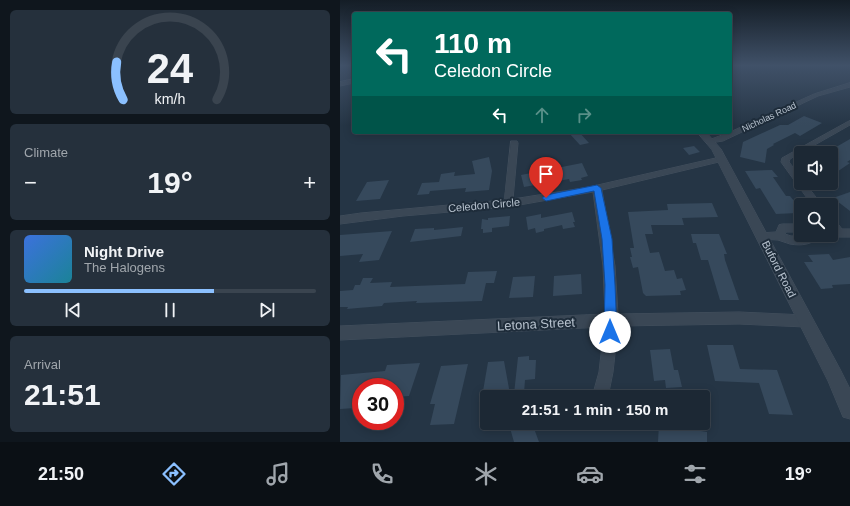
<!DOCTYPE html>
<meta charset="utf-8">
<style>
body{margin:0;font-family:Arial,sans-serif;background:#25303c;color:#f1f3f6;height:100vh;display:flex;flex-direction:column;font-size:15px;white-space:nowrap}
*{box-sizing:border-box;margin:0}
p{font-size:13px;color:#a0a6ac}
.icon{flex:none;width:22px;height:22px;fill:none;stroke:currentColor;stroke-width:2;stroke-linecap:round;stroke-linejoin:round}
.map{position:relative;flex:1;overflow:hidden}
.side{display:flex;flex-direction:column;gap:10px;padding:10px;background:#0f161d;width:340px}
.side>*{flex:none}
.guide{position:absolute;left:12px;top:12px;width:380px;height:122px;border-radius:4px;box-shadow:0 2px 10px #0003,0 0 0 1px #3a444f;background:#00695c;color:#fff;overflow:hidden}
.buttons{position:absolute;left:454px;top:146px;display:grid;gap:8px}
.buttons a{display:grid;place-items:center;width:44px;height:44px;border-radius:4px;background:#1c2834;box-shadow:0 2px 10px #0003,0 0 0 1px #3a444f;font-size:20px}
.speed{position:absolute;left:12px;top:378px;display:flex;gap:8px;font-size:20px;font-weight:700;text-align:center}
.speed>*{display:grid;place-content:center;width:52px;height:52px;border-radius:50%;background:#1c2834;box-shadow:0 2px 10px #0003,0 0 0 1px #3a444f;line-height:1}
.speed .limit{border:6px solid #d22;background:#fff;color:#111}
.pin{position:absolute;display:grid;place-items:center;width:34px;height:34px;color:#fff;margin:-41px -17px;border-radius:50% 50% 50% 0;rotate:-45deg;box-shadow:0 0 4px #0007}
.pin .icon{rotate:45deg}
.me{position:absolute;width:44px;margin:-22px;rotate:0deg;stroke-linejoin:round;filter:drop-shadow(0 0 3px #0008)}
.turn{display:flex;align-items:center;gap:14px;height:84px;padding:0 16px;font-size:18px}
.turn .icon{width:52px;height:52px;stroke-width:2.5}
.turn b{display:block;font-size:28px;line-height:34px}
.lanes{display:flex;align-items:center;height:38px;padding:0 16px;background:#0003;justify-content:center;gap:20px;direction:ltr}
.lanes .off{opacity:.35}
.big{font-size:30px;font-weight:600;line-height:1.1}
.side .tile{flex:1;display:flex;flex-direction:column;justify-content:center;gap:6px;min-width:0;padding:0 14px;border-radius:6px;background:#25303c}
.side .dial{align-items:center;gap:0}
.dial svg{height:104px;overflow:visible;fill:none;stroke:#3a444f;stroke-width:7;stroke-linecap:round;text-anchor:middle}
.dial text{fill:#f1f3f6;stroke:none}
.song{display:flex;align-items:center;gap:12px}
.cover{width:48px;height:48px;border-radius:6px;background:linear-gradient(135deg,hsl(220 70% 55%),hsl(190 70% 35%))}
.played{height:4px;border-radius:2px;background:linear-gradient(90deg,#8bc0ff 65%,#3a444f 65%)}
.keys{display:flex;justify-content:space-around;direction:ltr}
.heat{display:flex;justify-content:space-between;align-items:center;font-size:22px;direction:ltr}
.trip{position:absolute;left:140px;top:390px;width:230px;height:40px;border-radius:4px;background:#1c2834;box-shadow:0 2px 10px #0003,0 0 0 1px #3a444f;font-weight:600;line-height:40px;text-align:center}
.menu{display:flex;height:64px;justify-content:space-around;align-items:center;background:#0b1015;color:#a0a6ac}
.menu .icon{width:28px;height:28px}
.menu .current{color:#8bc0ff}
.menu b{font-size:18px;color:#f1f3f6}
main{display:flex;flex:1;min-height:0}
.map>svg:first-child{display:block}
.building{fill:#36495c}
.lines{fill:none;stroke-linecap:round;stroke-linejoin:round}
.minor-casing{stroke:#43505e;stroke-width:1}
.tertiary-casing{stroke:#43505e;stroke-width:1}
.minor{fill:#3a4755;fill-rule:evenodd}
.tertiary{fill:#3a4755;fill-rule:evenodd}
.route{fill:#1a73e8;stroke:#114b97}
.labels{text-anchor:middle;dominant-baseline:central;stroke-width:4;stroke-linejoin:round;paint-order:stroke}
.far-street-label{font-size:9px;fill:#b7c2ce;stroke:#1e2c3a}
.street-label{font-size:11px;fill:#b7c2ce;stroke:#1e2c3a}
.near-street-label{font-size:13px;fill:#b7c2ce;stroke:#1e2c3a}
</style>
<main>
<section class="side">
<div class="tile dial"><svg viewBox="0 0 100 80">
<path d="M14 69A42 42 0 1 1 86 69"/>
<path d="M14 69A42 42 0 0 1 9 40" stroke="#8bc0ff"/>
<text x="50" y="56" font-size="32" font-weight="700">24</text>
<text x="50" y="72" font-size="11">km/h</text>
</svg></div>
<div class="tile"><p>Climate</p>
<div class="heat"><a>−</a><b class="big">19°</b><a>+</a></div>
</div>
<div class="tile">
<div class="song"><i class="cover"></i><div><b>Night Drive</b><p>The Halogens</p></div></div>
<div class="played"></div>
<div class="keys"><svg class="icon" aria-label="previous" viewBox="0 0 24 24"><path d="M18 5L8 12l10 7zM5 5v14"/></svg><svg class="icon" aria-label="pause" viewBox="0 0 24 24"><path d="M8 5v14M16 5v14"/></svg><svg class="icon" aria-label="next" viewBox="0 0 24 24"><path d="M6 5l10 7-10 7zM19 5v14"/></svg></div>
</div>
<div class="tile"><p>Arrival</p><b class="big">21:51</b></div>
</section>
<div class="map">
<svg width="510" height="442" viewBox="0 0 510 442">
<rect width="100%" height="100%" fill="#253545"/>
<!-- building -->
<path class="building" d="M 464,116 L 482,123 L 460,136 L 455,133 L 433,144 L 434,145 L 427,149 L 425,163 L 400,157 L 403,142 L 440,125 L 448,125 Z
M 228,132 L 239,132 L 249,143 L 240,145 Z
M 510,139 L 510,160 L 507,162 L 510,163 L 491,176 L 491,150 Z
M 354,146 L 360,152 L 349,155 L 343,148 Z
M 149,157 L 152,171 L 149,190 L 125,192 L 126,188 L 90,191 L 89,194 L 77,195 L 82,183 L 99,182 L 101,174 L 115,172 L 114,176 L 135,174 L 132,161 Z
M 242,163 L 248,176 L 241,178 L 242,180 L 230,182 L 229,179 L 223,180 L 184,187 L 181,175 Z
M 432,170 L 438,177 L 433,177 L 446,196 L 450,196 L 458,206 L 453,207 L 457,213 L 436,214 L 420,188 L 416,189 L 405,171 Z
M 49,180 L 40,199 L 16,201 L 27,182 Z
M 510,192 L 510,211 L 493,198 Z
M 372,203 L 378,217 L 342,218 L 344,225 L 311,225 L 313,234 L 305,234 L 310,253 L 319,252 L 325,271 L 334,270 L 337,279 L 342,278 L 346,290 L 340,291 L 341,295 L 306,296 L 303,293 L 298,267 L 293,268 L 290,257 L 292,257 L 290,248 L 294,248 L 288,212 L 328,210 L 327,204 Z
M 232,212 L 235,222 L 233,222 L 235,227 L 223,229 L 222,225 L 204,229 L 204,231 L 196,233 L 195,228 L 188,230 L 186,217 L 201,214 L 201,218 Z
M 170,216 L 169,226 L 152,228 L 152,232 L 143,233 L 143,229 L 141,229 L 142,219 L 148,220 L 148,218 Z
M 123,227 L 121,236 L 70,242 L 75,229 L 94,228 L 94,230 Z
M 52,231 L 39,260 L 19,262 L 23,254 L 0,256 L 0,235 Z
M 351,234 L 379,234 L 387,254 L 384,254 L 385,260 L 399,300 L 380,300 L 368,260 L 361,260 L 356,243 L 353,243 Z
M 489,254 L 493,260 L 510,257 L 510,284 L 492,285 L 493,288 L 481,289 L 464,262 L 473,262 L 468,255 Z
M 157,271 L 154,283 L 146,283 L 142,301 L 76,303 L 77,301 L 44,303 L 42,306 L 18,308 L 7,309 L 8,307 L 0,307 L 0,291 L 13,290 L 15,285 L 20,285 L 23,278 L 33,278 L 30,283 L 52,282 L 50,287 L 125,284 L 128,272 Z
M 241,274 L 242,294 L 213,296 L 214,276 Z
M 195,276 L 193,297 L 169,298 L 173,277 Z
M 367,345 L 393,345 L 400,369 L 437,370 L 453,415 L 429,414 L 419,383 L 375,381 Z
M 330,349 L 334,370 L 338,370 L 342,387 L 326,388 L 325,380 L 314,381 L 310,350 Z
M 189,356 L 189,360 L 196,360 L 195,379 L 185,380 L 184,393 L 174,394 L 178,357 Z
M 164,361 L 170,394 L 142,397 L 148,362 Z
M 80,363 L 69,396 L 55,397 L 55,387 L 21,387 L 21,392 L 15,408 L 0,409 L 1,375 L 45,371 L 47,365 Z
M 128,364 L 114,424 L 90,425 L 95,404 L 90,404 L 101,366 Z
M 178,423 L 192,423 L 199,442 L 174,442 L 170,428 Z
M 319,423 L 348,423 L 349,429 L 367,432 L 367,442 L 318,442 Z"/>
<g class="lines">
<!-- minor casing -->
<g class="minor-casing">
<path id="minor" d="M 510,83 L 510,87 L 478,96 L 383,141 L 370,143 L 366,141 L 390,132 L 474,94 Z
M 510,121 L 510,125 L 450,159 L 449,162 L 461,177 L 461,183 L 465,183 L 482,205 L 472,205 L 441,162 L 442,158 L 507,122 Z
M 171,141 L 177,141 L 178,143 L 173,199 L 249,187 L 380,157 L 383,157 L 383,161 L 262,190 L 275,266 L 278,314 L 399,312 L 465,315 L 470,317 L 472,321 L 470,325 L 465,327 L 399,324 L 278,326 L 273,372 L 268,397 L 252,397 L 259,372 L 264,327 L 0,340 L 0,326 L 265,314 L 263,266 L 253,192 L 168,207 L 63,216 L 0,224 L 0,216 L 21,213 L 164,200 Z
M 491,219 L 495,220 L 502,229 L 510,229 L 510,237 L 487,237 L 486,235 L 491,235 Z
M 443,224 L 461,224 L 461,232 L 446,232 L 445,234 L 451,236 L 479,235 C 474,245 461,246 450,244 C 446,243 442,241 438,240 C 431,239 425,241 418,239 L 417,236 L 418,233 L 436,232 L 439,225 Z"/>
</g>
<!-- tertiary casing -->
<g class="tertiary-casing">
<path id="tertiary" d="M 14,79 L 14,83 L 0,86 L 0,82 Z
M 357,132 L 366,132 L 381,149 L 500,369 L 510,389 L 510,419 L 503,417 L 488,381 L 372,150 Z"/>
</g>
<!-- minor -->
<use href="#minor" class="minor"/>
<!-- tertiary -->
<use href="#tertiary" class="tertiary"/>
</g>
<!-- sky -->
<linearGradient id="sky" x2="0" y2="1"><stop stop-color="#141d26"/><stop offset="0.52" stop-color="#405168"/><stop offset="1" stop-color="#405168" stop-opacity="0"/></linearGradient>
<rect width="510" height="126" fill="url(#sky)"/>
<!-- route -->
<path class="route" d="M 257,185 L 261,188 L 272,239 L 275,285 L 277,332 L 275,336 L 270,338 L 266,336 L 264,332 L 265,285 L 262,239 L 254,191 L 206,201 L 202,198 L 206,195 Z"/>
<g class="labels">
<!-- far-street labels -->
<g class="far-street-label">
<text transform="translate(429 117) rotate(-25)">Nicholas Road</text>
</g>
<!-- street labels -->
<g class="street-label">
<text transform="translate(144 205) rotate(-5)">Celedon Circle</text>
<text transform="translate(439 269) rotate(63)">Buford Road</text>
</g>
<!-- near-street labels -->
<g class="near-street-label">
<text transform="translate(196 324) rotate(-3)">Letona Street</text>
</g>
</g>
</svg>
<div class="buttons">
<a><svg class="icon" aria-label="sound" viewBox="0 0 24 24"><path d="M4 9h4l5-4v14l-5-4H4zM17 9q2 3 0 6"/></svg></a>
<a><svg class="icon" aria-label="search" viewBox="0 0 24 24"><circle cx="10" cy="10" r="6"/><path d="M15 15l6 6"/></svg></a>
</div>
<div class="speed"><div class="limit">30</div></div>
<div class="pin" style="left:206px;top:198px;background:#d93025"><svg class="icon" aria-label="arrive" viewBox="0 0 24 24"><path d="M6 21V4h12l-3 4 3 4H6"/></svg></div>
<svg class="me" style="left:270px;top:332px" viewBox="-20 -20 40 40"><circle r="19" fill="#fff"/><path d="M0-13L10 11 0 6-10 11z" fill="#1a73e8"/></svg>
<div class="trip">21:51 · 1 min · 150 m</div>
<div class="guide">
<div class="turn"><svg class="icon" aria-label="left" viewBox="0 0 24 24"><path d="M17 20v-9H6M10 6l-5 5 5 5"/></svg><div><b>110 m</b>Celedon Circle</div></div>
<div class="lanes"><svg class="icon" aria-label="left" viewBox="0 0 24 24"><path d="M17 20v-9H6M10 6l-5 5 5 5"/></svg><svg class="icon off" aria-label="ahead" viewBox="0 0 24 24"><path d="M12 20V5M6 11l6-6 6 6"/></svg><svg class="icon off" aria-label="right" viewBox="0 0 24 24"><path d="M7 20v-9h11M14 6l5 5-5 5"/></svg></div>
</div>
</div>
</main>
<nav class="menu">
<b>21:50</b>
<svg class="icon current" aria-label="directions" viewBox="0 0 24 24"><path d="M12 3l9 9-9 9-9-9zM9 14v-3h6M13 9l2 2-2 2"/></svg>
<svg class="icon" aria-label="music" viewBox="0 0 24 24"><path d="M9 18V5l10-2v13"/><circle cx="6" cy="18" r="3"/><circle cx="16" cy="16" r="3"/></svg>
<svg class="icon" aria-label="phone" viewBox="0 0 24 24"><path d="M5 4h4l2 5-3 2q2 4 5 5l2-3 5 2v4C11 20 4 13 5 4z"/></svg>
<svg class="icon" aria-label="climate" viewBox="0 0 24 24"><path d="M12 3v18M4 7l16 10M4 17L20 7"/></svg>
<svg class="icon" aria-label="car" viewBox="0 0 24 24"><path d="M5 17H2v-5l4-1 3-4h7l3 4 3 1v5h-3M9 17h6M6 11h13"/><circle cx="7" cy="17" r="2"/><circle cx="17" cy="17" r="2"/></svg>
<svg class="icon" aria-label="filters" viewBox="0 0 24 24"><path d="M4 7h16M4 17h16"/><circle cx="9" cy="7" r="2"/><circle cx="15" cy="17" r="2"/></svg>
<b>19°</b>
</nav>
